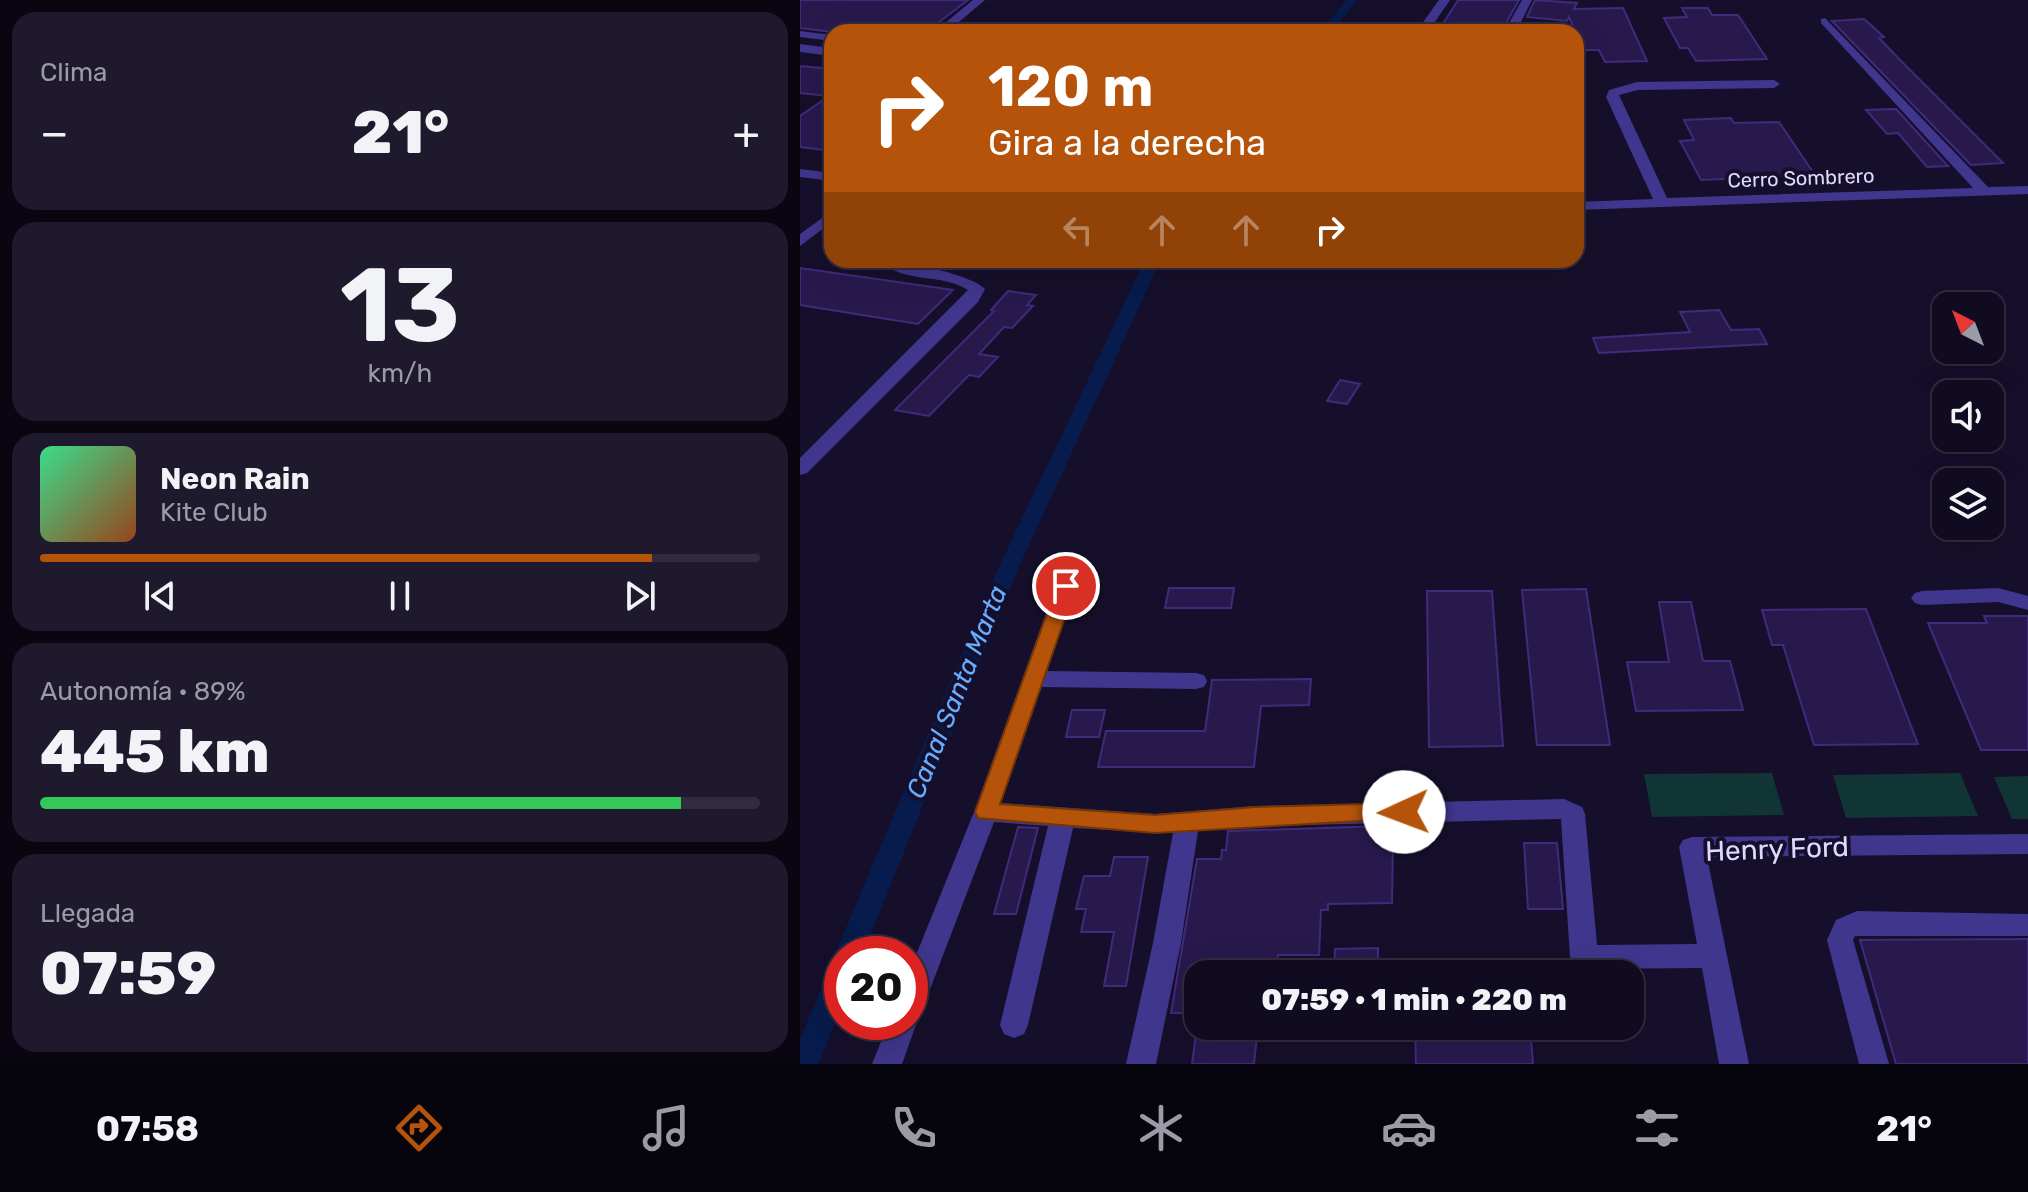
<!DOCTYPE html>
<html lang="es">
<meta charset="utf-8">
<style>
body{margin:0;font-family:Rubik,sans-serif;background:#1e192d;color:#f1f3f6;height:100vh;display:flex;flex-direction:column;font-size:30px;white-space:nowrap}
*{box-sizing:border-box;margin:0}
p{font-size:26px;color:#9c9ba5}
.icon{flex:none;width:44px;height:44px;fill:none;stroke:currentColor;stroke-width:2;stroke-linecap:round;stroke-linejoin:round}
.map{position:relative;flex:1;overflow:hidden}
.panel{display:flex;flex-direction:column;gap:12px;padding:12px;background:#090612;width:800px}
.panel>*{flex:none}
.top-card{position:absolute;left:24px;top:24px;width:760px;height:244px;border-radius:24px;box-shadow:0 8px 32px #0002,0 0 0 2px #302b3e;background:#b45309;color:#fff;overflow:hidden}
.needle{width:52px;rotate:318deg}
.controls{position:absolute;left:1132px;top:292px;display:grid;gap:16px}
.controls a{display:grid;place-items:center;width:72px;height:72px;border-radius:16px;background:#100b20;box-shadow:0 8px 32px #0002,0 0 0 2px #302b3e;font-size:40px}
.speed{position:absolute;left:24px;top:936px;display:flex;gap:16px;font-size:40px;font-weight:700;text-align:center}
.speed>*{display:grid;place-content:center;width:104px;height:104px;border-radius:50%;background:#100b20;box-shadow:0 8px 32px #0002,0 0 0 2px #302b3e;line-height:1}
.speed .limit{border:12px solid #d22;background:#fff;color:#111}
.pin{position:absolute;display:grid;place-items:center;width:68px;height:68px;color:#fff;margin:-34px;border:4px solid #fff;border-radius:50%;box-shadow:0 2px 8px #0007}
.me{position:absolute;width:88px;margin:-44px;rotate:268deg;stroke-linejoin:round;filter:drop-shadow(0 0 6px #0008)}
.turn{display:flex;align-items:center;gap:28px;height:168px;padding:0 32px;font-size:36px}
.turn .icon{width:104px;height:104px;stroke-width:2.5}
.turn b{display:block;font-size:56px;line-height:68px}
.lanes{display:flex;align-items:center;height:76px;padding:0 32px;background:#0003;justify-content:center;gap:40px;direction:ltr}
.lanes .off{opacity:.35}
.big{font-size:60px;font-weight:800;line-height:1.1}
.panel .card{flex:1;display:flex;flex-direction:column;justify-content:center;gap:12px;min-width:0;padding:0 28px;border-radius:24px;background:#1e192d}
.panel .dial{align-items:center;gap:0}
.dial b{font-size:104px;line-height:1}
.song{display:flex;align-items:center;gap:24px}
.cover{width:96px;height:96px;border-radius:12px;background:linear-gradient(135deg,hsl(150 70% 55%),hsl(20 70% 35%))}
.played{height:8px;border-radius:4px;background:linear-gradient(90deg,#b45309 85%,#302b3e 85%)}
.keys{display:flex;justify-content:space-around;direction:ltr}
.heat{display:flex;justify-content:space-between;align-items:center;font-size:44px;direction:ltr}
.charge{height:12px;border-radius:6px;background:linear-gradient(90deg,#34c759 89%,#302b3e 0)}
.trip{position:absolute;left:384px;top:960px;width:460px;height:80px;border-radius:24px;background:#100b20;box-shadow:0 8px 32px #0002,0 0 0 2px #302b3e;font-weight:800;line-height:80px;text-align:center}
.menu{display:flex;height:128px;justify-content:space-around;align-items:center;background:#06040d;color:#9c9ba5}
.menu .icon{width:56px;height:56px}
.menu .active{color:#b45309}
.menu b{font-size:36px;color:#f1f3f6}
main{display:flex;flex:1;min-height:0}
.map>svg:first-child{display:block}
.green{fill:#113435}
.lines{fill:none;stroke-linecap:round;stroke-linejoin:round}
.canal{fill:#071b4c;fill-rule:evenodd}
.building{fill:#28194d;stroke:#402a7b;stroke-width:2}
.minor{fill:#40368d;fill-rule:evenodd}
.route{fill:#b45309;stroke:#753606;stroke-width:2}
.labels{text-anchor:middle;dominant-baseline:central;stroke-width:8;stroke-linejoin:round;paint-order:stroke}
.far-street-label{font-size:20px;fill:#e0d9ff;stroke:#160f2b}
.water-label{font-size:26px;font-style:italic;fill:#67adff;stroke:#160f2b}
.near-street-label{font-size:28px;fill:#e0d9ff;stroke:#160f2b}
</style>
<main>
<section class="panel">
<div class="card"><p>Clima</p>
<div class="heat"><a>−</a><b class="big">21°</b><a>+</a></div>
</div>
<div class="card dial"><b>13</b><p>km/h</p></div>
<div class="card">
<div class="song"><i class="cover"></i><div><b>Neon Rain</b><p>Kite Club</p></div></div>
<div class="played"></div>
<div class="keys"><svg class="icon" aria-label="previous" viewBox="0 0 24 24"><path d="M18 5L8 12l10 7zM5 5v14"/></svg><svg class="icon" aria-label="pause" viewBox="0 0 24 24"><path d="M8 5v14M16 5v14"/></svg><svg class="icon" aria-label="next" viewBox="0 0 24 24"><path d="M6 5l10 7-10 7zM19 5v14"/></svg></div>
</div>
<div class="card"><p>Autonomía · 89%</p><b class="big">445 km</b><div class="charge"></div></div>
<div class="card"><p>Llegada</p><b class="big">07:59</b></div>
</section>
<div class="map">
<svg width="1228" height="1064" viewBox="0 0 1228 1064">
<rect width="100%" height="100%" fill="#160f2b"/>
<!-- green -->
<path class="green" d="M 972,773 L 984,815 L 852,817 L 844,774 Z
M 1160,773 L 1178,816 L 1046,818 L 1033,775 Z
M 1228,776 L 1228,819 L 1212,819 L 1194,777 Z"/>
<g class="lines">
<!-- canal -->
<path class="canal" d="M 546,0 L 557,0 L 533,32 L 521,32 Z
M 345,260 L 361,260 L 217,571 L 63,954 L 42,954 L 42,1005 L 19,1064 L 0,1064 L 0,1039 L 32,962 L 38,960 L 35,954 L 197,571 Z"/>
</g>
<!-- building -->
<path class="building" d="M 0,0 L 168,0 L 126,32 L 32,32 L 0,28 Z
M 658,0 L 719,0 L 701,32 L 639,30 Z
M 735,0 L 777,3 L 774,9 L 823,8 L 847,61 L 805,62 L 799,50 L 783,50 L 769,17 L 767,21 L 727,17 Z
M 882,8 L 908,8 L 912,15 L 938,15 L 967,59 L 896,61 L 888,48 L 880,48 L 864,18 L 887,17 Z
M 1064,19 L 1084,37 L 1079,38 L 1104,64 L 1203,163 L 1171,165 L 1032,21 Z
M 0,66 L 32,69 L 32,151 L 0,147 L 0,116 L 29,96 L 0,93 Z
M 1096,109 L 1148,166 L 1127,167 L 1098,133 L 1087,134 L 1066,110 Z
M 931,118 L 934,123 L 979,122 L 1015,175 L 901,180 L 880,141 L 894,140 L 884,120 Z
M 0,268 L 153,290 L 118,324 L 0,305 Z
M 208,291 L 236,295 L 227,305 L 233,306 L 212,328 L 204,327 L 179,354 L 198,357 L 179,377 L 169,375 L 129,416 L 95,410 L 194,311 L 191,310 Z
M 919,310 L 931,330 L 959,329 L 967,344 L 799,353 L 793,338 L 890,332 L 880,312 Z
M 540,380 L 560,384 L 547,404 L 527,401 Z
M 369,588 L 434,588 L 431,608 L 365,608 Z
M 786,589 L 810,745 L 737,745 L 722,590 Z
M 627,591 L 692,591 L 703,746 L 629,747 Z
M 859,602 L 891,602 L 903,661 L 930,661 L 943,710 L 836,711 L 827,662 L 869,662 Z
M 1066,609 L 1118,744 L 1014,745 L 983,645 L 972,645 L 962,610 Z
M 1184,616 L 1228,616 L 1228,750 L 1181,750 L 1128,623 L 1187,623 Z
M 511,679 L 509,705 L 461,706 L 454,767 L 298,767 L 306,731 L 405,731 L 412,680 Z
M 272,710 L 305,710 L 299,737 L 266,737 Z
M 585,826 L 585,841 L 593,840 L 592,903 L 528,904 L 528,910 L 521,910 L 519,955 L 478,955 L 476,974 L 398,974 L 398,1013 L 371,1013 L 397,859 L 421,859 L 422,850 L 426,850 L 428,831 Z
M 218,827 L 238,828 L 216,914 L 194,914 Z
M 724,843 L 757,843 L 763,909 L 728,909 Z
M 314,857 L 348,857 L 326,986 L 304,986 L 314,932 L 281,932 L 286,909 L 276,909 L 284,876 L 310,876 Z
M 1228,939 L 1228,1064 L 1096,1064 L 1060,940 Z
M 578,948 L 578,974 L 534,974 L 535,949 Z
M 397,1026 L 458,1026 L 454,1064 L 392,1064 Z
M 615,1026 L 730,1026 L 733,1064 L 616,1064 Z"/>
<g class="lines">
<!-- minor -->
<path class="minor" d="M 173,0 L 185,0 L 147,32 L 134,32 Z
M 639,0 L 650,0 L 628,32 L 616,32 Z
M 722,0 L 732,0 L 716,32 L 704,32 Z
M 1025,18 L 1188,187 L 1228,186 L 1228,194 L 776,210 L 776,202 L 853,199 L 806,97 L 809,90 L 837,82 L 974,80 L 980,84 L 974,88 L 838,90 L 819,95 L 867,198 L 1173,188 L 1021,23 L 1021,19 Z
M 583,29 L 600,29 L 606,32 L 577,32 Z
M 0,31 L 32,35 L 32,41 L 0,37 Z
M 0,44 L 32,48 L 32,56 L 0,52 Z
M 0,169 L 32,173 L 32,181 L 0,177 Z
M 32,211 L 32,222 L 0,246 L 0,234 Z
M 79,260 C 101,260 171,274 185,289 L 178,302 L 7,473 L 0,475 L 0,458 L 168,290 C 142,273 103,284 79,260 Z
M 266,579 L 273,581 L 276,586 L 247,671 L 396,673 L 404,675 L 407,681 L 404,687 L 396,689 L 241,687 L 201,803 L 355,814 L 455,806 L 764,799 L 782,807 L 785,814 L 797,945 L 897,944 L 879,847 L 883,840 L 892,837 L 1228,834 L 1228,854 L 907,857 L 949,1064 L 919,1064 L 902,968 L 784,969 L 774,965 L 770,957 L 761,819 L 455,826 L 398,831 L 381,943 L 356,1064 L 326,1064 L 353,943 L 373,833 L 273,828 L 228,1025 L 224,1034 L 214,1038 L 204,1034 L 200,1025 L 248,826 L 194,822 L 124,1005 L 120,1014 L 114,1016 L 117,1022 L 102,1064 L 72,1064 L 89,1022 L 110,1022 L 110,970 L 174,812 L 256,586 L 259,581 Z
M 1198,588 L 1228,596 L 1228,610 L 1198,602 L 1122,605 L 1115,603 L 1111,598 L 1115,593 L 1122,591 Z
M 1057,911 L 1228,914 L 1228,936 L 1055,936 L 1053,940 L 1089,1064 L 1059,1064 L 1027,940 L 1036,920 Z"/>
</g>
<!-- route -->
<path class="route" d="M 266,580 L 276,586 L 200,804 L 355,815 L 455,807 L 604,803 L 612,805 L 615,812 L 612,818 L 355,833 L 178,818 L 175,812 L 257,586 Z"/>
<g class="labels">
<!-- far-street labels -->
<g class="far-street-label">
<text transform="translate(1001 178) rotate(-2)">Cerro Sombrero</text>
</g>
<!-- water labels -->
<g class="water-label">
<text transform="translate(157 692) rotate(-68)">Canal Santa Marta</text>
</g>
<!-- near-street labels -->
<g class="near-street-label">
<text transform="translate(977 849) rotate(-2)">Henry Ford</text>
</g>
</g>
</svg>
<div class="controls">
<a><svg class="needle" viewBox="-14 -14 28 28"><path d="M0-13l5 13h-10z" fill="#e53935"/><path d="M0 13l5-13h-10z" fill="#9c9ba5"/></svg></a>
<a><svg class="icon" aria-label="sound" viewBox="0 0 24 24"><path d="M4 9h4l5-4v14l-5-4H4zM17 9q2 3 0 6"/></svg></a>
<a><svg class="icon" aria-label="layers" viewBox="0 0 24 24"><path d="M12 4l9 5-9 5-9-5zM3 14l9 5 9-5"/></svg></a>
</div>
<div class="speed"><div class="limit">20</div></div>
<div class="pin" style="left:266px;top:586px;background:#d93025"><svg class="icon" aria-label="arrive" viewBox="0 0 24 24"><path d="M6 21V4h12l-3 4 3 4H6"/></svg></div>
<svg class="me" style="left:604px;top:812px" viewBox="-20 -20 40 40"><circle r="19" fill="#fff"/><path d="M0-13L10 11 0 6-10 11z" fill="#b45309"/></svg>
<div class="trip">07:59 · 1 min · 220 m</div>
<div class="top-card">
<div class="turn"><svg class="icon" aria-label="right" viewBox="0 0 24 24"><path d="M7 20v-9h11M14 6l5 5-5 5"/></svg><div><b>120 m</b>Gira a la derecha</div></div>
<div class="lanes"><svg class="icon off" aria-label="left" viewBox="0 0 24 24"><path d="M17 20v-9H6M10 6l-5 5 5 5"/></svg><svg class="icon off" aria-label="ahead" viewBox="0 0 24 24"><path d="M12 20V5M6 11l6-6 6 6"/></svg><svg class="icon off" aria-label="ahead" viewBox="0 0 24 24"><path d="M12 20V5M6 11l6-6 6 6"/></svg><svg class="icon" aria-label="right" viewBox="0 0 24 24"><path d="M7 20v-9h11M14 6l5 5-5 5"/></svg></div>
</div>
</div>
</main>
<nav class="menu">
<b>07:58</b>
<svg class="icon active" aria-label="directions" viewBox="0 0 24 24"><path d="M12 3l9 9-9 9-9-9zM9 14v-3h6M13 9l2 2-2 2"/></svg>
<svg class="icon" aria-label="music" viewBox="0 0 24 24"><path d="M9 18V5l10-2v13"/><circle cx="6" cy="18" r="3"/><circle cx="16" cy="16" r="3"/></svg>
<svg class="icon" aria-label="phone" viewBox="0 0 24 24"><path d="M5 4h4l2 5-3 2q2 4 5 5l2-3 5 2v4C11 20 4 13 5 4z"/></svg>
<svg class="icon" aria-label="climate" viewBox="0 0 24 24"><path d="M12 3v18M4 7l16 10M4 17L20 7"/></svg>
<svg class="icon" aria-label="car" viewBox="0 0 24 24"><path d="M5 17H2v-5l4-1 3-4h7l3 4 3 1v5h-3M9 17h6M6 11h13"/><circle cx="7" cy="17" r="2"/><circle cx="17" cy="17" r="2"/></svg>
<svg class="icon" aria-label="filters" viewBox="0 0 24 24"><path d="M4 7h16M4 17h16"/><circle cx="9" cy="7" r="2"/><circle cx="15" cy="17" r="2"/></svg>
<b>21°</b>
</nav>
